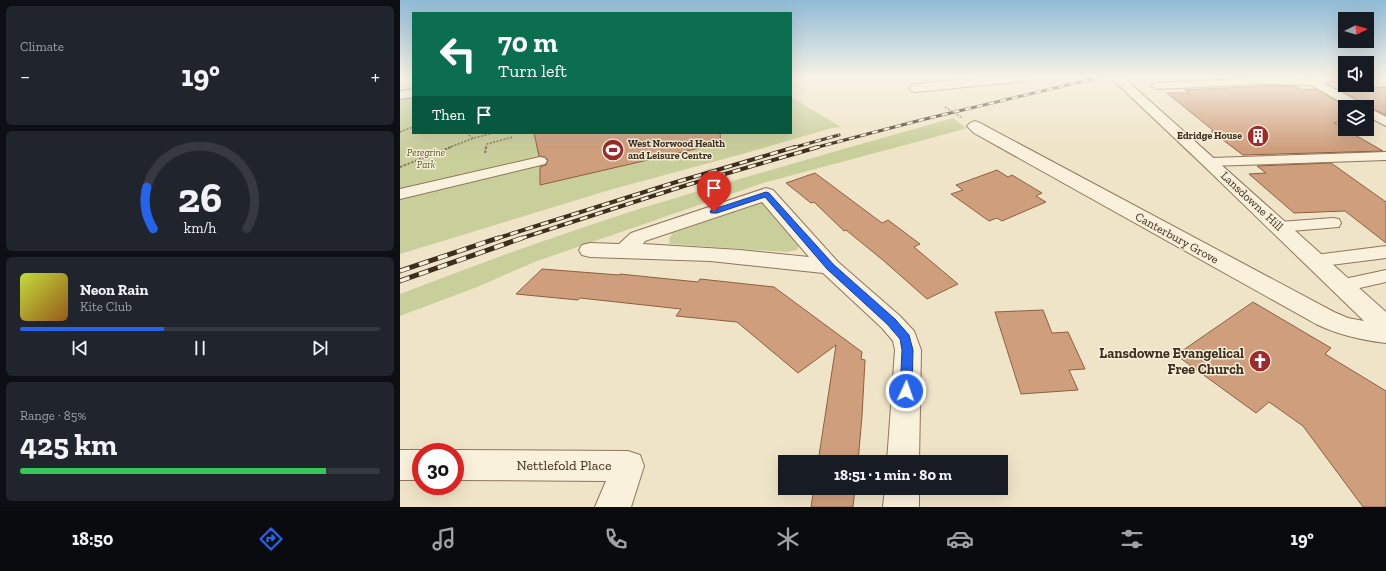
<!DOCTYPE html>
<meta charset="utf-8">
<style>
body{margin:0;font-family:"Zilla Slab",serif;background:#20242c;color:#f1f3f6;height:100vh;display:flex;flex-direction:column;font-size:15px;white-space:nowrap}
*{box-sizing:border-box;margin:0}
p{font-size:13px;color:#9ea1a6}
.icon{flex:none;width:22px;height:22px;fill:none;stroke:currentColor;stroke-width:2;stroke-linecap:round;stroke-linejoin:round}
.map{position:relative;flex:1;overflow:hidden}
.side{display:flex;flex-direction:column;gap:6px;padding:6px;background:#0d0f14;width:400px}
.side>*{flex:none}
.guide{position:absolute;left:12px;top:12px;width:380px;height:122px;border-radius:0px;box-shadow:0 4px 16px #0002;background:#0b6e4f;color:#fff;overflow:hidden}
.needle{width:26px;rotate:85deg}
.tools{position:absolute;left:938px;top:12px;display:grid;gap:8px}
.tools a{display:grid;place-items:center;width:36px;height:36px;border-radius:0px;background:#171b24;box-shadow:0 4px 16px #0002;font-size:20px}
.speed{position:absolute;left:12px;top:443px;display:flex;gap:8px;font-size:20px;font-weight:700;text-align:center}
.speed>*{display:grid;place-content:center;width:52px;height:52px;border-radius:50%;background:#171b24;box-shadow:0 4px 16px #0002;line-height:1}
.speed .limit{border:6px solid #d22;background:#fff;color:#111}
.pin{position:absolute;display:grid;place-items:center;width:34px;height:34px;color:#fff;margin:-41px -17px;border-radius:50% 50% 50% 0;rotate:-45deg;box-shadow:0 0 4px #0007}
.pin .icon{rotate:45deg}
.me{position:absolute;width:44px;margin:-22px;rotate:3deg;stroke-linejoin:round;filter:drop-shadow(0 0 3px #0008)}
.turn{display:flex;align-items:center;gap:14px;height:84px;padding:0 20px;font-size:18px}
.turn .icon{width:52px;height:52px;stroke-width:2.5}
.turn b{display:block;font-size:28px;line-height:34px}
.then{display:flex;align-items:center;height:38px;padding:0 20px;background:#0003;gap:8px;font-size:15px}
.big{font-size:30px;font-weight:700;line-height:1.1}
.side .tile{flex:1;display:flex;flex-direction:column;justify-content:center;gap:6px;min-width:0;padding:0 14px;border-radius:6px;background:#20242c}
.side .dial{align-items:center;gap:0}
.dial svg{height:104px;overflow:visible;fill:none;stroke:#363941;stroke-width:7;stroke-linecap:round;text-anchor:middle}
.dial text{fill:#f1f3f6;stroke:none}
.song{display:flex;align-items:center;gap:12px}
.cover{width:48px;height:48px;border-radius:6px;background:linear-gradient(135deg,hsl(70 70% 55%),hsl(30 70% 35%))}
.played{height:4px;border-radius:2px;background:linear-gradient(90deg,#2563eb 40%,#363941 40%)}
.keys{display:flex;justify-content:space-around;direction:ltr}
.heat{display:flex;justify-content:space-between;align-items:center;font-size:22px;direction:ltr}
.charge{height:6px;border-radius:3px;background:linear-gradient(90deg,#34c759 85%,#363941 0)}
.trip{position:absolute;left:378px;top:455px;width:230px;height:40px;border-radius:0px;background:#171b24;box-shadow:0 4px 16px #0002;font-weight:700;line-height:40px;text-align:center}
.menu{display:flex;height:64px;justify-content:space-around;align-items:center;background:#090b0e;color:#9ea1a6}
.menu .icon{width:28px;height:28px}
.menu .active{color:#2563eb}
.menu b{font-size:18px;color:#f1f3f6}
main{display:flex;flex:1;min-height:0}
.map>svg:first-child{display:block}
.green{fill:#c9cf9b}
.building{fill:#cf9f7d;stroke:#8d5f41}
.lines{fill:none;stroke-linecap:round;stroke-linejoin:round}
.lane-casing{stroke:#8d765c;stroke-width:2}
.street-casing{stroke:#8d765c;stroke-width:2}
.path-far1{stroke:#8d765c;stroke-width:1.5;stroke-dasharray:2 1.5;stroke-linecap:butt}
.path{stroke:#8d765c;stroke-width:2;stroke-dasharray:2.5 1.5;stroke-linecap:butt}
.lane{fill:#faf1dc;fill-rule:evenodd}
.street{fill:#faf1dc;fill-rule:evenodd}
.rail-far2-casing{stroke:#3d2e20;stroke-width:3}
.rail-far1-casing{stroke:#3d2e20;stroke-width:4}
.rail-casing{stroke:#3d2e20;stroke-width:5}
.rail-far2{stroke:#f7eed8;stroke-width:2;stroke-dasharray:6;stroke-linecap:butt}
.rail-far1{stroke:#f7eed8;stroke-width:2.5;stroke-dasharray:8;stroke-linecap:butt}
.rail{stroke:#f7eed8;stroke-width:3.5;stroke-dasharray:10;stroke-linecap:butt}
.path-bridge{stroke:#8d765c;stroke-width:1.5;stroke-dasharray:2 1.5;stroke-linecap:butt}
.route{fill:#2563eb;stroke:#184099}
.labels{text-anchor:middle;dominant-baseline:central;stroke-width:3;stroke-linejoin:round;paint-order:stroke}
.far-poi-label{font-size:10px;font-weight:bold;fill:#3d2e20;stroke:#f7eed8;text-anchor:end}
.far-park-label{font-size:10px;font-style:italic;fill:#4d5a26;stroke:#f7eed8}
.street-label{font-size:12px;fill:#3d2e20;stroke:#f7eed8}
.near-poi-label{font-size:14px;font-weight:bold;fill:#3d2e20;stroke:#f7eed8;text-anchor:end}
.near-street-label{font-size:14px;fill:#3d2e20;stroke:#f7eed8}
</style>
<main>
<section class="side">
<div class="tile"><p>Climate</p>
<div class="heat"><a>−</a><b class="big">19°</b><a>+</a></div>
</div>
<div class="tile dial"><svg viewBox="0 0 100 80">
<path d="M14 69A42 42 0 1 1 86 69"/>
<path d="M14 69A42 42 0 0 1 9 37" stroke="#2563eb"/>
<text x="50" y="56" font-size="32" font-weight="700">26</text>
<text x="50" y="72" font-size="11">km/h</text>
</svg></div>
<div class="tile">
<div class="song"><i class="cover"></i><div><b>Neon Rain</b><p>Kite Club</p></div></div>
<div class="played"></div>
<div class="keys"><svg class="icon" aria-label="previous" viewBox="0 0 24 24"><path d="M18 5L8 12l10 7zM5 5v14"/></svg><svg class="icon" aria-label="pause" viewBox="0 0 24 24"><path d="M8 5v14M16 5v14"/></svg><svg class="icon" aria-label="next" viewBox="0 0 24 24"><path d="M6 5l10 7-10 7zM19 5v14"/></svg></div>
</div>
<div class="tile"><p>Range · 85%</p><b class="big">425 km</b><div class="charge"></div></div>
</section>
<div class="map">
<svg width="986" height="507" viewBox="0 0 986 507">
<rect width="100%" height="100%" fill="#f0e4c8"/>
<!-- green -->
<path class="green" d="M 13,96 L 13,133 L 391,133 L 391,97 L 441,127 L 432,128 L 346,153 L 213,189 L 0,254 L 0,98 Z
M 553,118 L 566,128 L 561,130 L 363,183 L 137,261 L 77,287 L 0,316 L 0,294 C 80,263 160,234 242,208 C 345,177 449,147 553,118 Z
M 362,203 L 369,205 L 400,242 L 397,250 L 387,252 L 270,244 L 269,239 L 273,233 Z"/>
<!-- building -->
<path class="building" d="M 865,86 L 895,86 L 902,90 L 916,89 L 947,107 L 945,107 L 945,122 L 934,123 L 983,151 L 843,155 L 811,131 L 814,131 L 767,93 L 790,93 L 785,90 Z
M 986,87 L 986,115 L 966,106 L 964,103 L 938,89 Z
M 134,133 L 320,133 L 321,143 L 140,185 L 140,167 L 146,165 L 148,160 L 145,157 L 139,156 Z
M 931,163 L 986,202 L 986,243 L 945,211 L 894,213 L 849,174 L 866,173 L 857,166 Z
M 597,170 L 608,177 L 612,175 L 642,193 L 636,196 L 646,202 L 602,221 L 597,218 L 589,221 L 551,194 L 563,190 L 556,185 Z
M 415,173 L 482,223 L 488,220 L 520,244 L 514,247 L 558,284 L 527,299 L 484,261 L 446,230 L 444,231 L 414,202 L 411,203 L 386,183 Z
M 142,269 L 219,275 L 220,274 L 298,282 L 300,279 L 374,287 L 462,352 L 461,359 L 465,360 L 462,416 L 458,462 L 418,462 L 436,345 L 398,373 L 337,322 L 276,316 L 281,309 L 180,298 L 178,300 L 116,294 Z
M 853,302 L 931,348 L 925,354 L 986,391 L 986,507 L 963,507 L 903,426 L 869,402 L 856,413 L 776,355 Z
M 643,310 L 652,333 L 668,332 L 685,369 L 669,370 L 678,390 L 621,394 L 595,312 Z
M 414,488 L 455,488 L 453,507 L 411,507 Z"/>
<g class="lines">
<!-- lane casing -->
<g class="lane-casing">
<path id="lane" d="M 926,77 L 945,77 L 945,80 L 924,83 L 963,104 L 965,107 L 950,107 L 911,85 L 865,84 L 756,89 L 751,86 L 756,83 L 865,78 L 913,79 Z
M 967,107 L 986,117 L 986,126 L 967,116 Z
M 986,152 L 986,160 L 810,166 L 805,165 L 803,162 L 805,159 L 810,158 Z
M 140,157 L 145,158 L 147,161 L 145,164 L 0,199 L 0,189 Z
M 933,218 L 939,219 L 941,223 L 939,227 L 879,232 L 873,231 L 871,227 L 873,223 L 879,222 Z
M 986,246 L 986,258 L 915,267 L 909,265 L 906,261 L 909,257 L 915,255 Z
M 986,270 L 986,282 L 942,292 L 935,291 L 932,286 L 935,281 Z"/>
</g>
<!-- street casing -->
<g class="street-casing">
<path id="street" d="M 591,77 L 631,77 L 630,80 L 625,81 L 516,92 L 511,91 L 509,88 L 511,85 L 516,84 Z
M 710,77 L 723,77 L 986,312 L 986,343 C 962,340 938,335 916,324 L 574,133 L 567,126 L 570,123 L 575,121 L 580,123 L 934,312 L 948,318 L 964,321 L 804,166 Z
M 13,89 L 13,97 L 0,99 L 0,91 Z
M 366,188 L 373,190 L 438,262 L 500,316 L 514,331 L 521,350 L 519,462 L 487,462 L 495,350 L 493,341 L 482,328 L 423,273 L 310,261 L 190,257 L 182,255 L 179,250 L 182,245 L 190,243 L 219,244 L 231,233 ZM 362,202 L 409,257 L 340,250 L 243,244 L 245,241 Z
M 0,450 L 21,450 L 27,452 L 21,452 L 21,480 L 0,480 Z
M 55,450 L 228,451 L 240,455 L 244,466 L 231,507 L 195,507 L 206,481 L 55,480 L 55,452 L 49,452 Z
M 485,488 L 519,488 L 519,507 L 483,507 Z"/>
</g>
<!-- path-far1 -->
<path class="path-far1" d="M 0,132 L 13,127
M 66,133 L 73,138
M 48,148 L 74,138 L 93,133
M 86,148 L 87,144 L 113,137"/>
<!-- path -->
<path class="path" d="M 85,153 L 86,147
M 0,167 L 51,147"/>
<!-- lane -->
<use href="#lane" class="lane"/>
<!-- street -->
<use href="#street" class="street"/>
<!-- rail-far2 casing -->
<g class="rail-far2-casing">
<path id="rail-far2" d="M 392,148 L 439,135
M 414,148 L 521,120 L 701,77"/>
</g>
<!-- rail-far1 casing -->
<g class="rail-far1-casing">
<path id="rail-far1" d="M 95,239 L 273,183 L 395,147
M 119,239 L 287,185 L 418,147"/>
</g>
<!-- rail casing -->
<g class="rail-casing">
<path id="rail" d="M 0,271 L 98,238
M 0,281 L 122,238"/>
</g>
<!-- rail-far2 -->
<use href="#rail-far2" class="rail-far2"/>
<!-- rail-far1 -->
<use href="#rail-far1" class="rail-far1"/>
<!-- rail -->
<use href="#rail" class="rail"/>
<!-- path-bridge -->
<path class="path-bridge" d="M 545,107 L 561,117"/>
</g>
<!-- sky -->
<linearGradient id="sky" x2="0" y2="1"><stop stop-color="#8fbad6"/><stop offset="0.52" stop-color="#f8f3e6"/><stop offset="1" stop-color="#f8f3e6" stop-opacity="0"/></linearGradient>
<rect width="986" height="148" fill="url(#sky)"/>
<!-- route -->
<path class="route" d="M 366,192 L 369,193 L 434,265 L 495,319 L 509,335 L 513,350 L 512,391 L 510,395 L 506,396 L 502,395 L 500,391 L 502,350 L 500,339 L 487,324 L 427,269 L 365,197 L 317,213 L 311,213 L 310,212 L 311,210 Z"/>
<!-- icons -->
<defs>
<g id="building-disc" transform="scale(1.15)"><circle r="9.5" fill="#9e2a2b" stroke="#f7eed8"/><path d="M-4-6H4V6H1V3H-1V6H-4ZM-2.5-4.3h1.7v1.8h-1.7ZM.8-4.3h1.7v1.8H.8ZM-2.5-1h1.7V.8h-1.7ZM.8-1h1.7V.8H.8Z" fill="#fff"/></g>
<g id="stadium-disc" transform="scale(1.15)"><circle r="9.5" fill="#9e2a2b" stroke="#f7eed8"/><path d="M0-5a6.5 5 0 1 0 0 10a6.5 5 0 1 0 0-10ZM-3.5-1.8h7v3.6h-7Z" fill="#fff"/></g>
<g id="church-disc" transform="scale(1.15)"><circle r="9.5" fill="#9e2a2b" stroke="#f7eed8"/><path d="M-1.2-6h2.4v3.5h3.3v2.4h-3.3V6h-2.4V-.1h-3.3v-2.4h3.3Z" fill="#fff"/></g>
</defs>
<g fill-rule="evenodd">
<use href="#building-disc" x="858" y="136"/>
<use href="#stadium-disc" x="213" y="150"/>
<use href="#church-disc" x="860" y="361"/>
</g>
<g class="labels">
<!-- far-poi labels -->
<g class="far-poi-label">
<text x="842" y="136">Edridge House</text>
<text x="228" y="144" text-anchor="start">West Norwood Health<tspan x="228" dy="12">and Leisure Centre</tspan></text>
</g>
<!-- far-park labels -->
<g class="far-park-label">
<text x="26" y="153">Peregrine<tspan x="26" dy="12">Park</tspan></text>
</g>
<!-- street labels -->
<g class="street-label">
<text transform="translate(852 201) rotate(43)">Lansdowne Hill</text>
<text transform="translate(777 238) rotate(29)">Canterbury Grove</text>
</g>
<!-- near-poi labels -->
<g class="near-poi-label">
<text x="844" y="353">Lansdowne Evangelical<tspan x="844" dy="16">Free Church</tspan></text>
</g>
<!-- near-street labels -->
<g class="near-street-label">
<text x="164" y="465">Nettlefold Place</text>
</g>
</g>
</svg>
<div class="tools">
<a><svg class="needle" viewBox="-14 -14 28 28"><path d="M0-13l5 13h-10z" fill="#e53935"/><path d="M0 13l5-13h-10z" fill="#9ea1a6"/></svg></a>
<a><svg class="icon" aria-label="sound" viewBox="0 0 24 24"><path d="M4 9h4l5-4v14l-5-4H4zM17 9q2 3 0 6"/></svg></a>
<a><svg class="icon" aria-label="layers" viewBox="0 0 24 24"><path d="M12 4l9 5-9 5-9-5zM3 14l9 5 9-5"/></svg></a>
</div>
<div class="speed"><div class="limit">30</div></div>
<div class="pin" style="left:314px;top:212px;background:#d93025"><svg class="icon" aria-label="arrive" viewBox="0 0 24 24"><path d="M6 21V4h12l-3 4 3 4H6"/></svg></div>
<svg class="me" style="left:506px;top:391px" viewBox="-20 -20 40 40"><circle r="17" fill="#2563eb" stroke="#fff" stroke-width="3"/><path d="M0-11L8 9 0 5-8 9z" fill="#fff"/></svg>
<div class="trip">18:51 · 1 min · 80 m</div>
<div class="guide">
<div class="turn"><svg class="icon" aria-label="left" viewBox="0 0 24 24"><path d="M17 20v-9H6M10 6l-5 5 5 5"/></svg><div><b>70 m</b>Turn left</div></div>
<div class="then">Then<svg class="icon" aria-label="arrive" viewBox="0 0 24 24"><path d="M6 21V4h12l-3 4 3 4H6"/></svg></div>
</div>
</div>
</main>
<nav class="menu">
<b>18:50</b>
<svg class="icon active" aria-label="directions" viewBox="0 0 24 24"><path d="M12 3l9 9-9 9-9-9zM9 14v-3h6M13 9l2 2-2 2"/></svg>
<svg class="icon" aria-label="music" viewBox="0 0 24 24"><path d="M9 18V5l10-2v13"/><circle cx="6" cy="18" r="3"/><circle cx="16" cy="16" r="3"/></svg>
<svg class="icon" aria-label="phone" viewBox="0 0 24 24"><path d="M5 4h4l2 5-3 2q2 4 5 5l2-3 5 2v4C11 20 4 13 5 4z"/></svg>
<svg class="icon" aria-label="climate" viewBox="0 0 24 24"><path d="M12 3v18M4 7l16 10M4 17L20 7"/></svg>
<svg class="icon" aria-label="car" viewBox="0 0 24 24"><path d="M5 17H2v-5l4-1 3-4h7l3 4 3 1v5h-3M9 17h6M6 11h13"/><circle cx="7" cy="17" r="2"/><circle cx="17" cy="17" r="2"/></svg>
<svg class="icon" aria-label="filters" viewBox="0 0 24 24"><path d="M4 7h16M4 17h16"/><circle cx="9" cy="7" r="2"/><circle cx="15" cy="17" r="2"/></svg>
<b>19°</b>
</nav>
